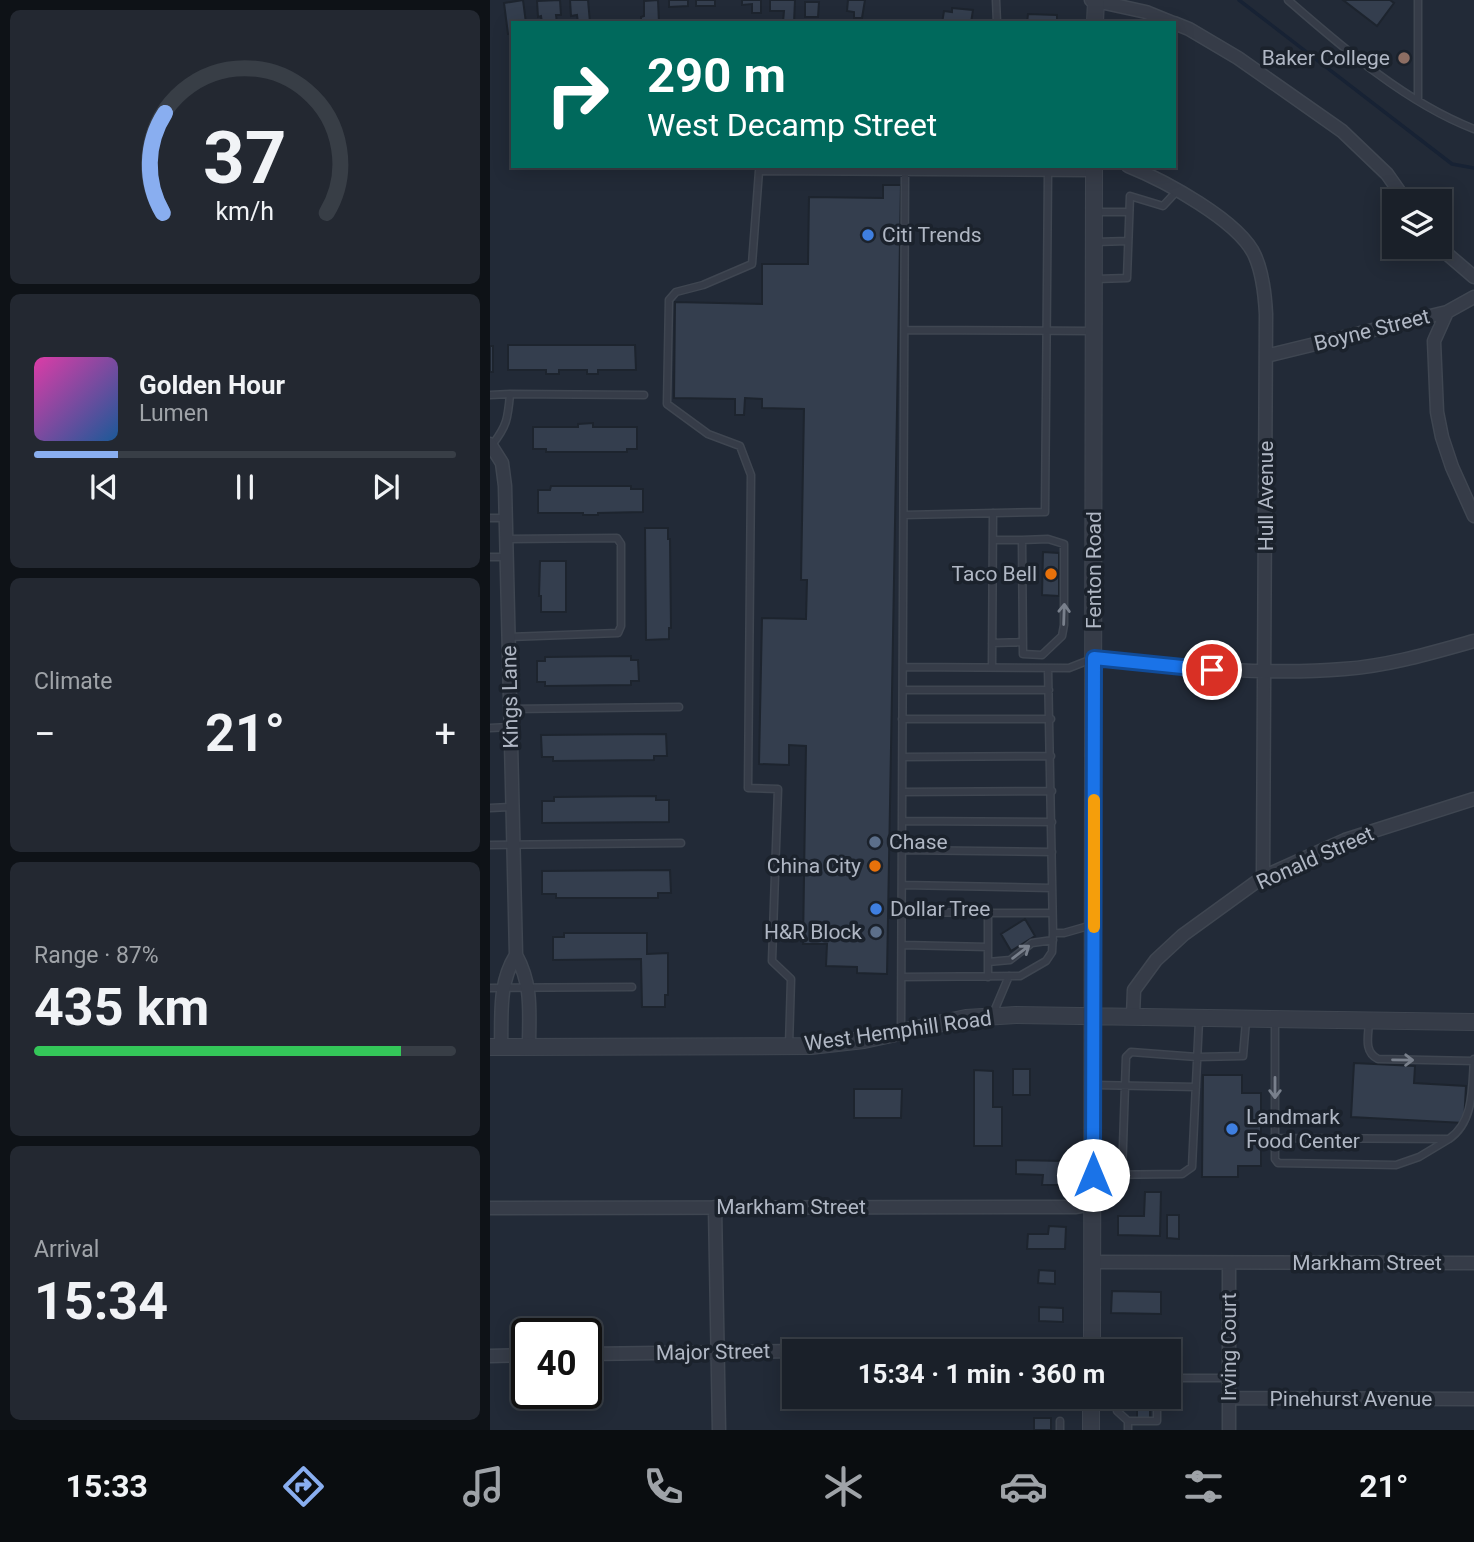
<!DOCTYPE html>
<meta charset="utf-8">
<style>
body{margin:0;font-family:Roboto,sans-serif;background:#232831;color:#f1f3f6;height:100vh;display:flex;flex-direction:column;font-size:26px;white-space:nowrap}
*{box-sizing:border-box;margin:0}
p{font-size:23px;color:#9fa3a8}
.icon{flex:none;width:38px;height:38px;fill:none;stroke:currentColor;stroke-width:2;stroke-linecap:round;stroke-linejoin:round}
.map{position:relative;flex:1;overflow:hidden}
.drawer{display:flex;flex-direction:column;gap:10px;padding:10px;background:#0e1217;width:490px}
.drawer>*{flex:none}
.guide{position:absolute;left:21px;top:21px;width:665px;height:147px;border-radius:0px;box-shadow:0 4px 18px #0003,0 0 0 2px #383e46;background:#00695c;color:#fff;overflow:hidden}
.fabs{position:absolute;left:892px;top:189px;display:grid;gap:14px}
.fabs a{display:grid;place-items:center;width:70px;height:70px;border-radius:0px;background:#1a2029;box-shadow:0 4px 18px #0003,0 0 0 2px #383e46;font-size:35px}
.speed{position:absolute;left:21px;top:1318px;display:flex;gap:14px;font-size:35px;font-weight:700;text-align:center}
.speed>*{display:grid;place-content:center;width:91px;height:91px;border-radius:50%;background:#1a2029;box-shadow:0 4px 18px #0003,0 0 0 2px #383e46;line-height:1}
.speed .limit{border:4px solid #111;border-radius:10px;background:#fff;color:#111}
.pin{position:absolute;display:grid;place-items:center;width:60px;height:60px;color:#fff;margin:-30px;border:4px solid #fff;border-radius:50%;box-shadow:0 2px 7px #0007}
.me{position:absolute;width:77px;margin:-38px;rotate:0deg;stroke-linejoin:round;filter:drop-shadow(0 0 5px #0008)}
.turn{display:flex;align-items:center;gap:24px;height:147px;padding:0 21px;font-size:32px}
.turn .icon{width:91px;height:91px;stroke-width:2.5}
.turn b{display:block;font-size:49px;line-height:60px}
.big{font-size:52px;font-weight:700;line-height:1.1}
.drawer .tile{flex:1;display:flex;flex-direction:column;justify-content:center;gap:10px;min-width:0;padding:0 24px;border-radius:10px;background:#232831}
.drawer .dial{align-items:center;gap:0}
.dial svg{height:182px;overflow:visible;fill:none;stroke:#383e46;stroke-width:7;stroke-linecap:round;text-anchor:middle}
.dial text{fill:#f1f3f6;stroke:none}
.song{display:flex;align-items:center;gap:21px}
.cover{width:84px;height:84px;border-radius:10px;background:linear-gradient(135deg,hsl(320 70% 55%),hsl(210 70% 35%))}
.played{height:7px;border-radius:4px;background:linear-gradient(90deg,#89aef0 20%,#383e46 20%)}
.keys{display:flex;justify-content:space-around;direction:ltr}
.heat{display:flex;justify-content:space-between;align-items:center;font-size:38px;direction:ltr}
.charge{height:10px;border-radius:5px;background:linear-gradient(90deg,#34c759 87%,#383e46 0)}
.trip{position:absolute;left:292px;top:1339px;width:399px;height:70px;border-radius:0px;background:#1a2029;box-shadow:0 4px 18px #0003,0 0 0 2px #383e46;font-weight:700;line-height:70px;text-align:center}
.tab-bar{display:flex;height:112px;justify-content:space-around;align-items:center;background:#0a0d10;color:#9fa3a8}
.tab-bar .icon{width:49px;height:49px}
.tab-bar .active{color:#89aef0}
.tab-bar b{font-size:32px;color:#f1f3f6}
main{display:flex;flex:1;min-height:0}
.map>svg:first-child{display:block}
.lines{fill:none;stroke-linecap:round;stroke-linejoin:round}
.stream{stroke:#172234;stroke-width:3.5}
.building{fill:#343e4e;stroke:#1d242e;stroke-width:2}
.service-casing{stroke:#3f4651;stroke-width:9}
.minor-casing{stroke:#3f4651;stroke-width:15}
.tertiary-casing{stroke:#3f4651;stroke-width:18}
.service{stroke:#363c48;stroke-width:6}
.minor{stroke:#363c48;stroke-width:12}
.tertiary{stroke:#363c48;stroke-width:16}
.oneway{stroke:#79808c}
.route-casing{stroke:#114b97;stroke-width:18}
.route{stroke:#1a73e8;stroke-width:12}
.slow{stroke:#f59e0b;stroke-width:12}
.education-dot{fill:#8d6e63;stroke:#1b222c;stroke-width:2.5}
.shop-dot{fill:#3f7fe0;stroke:#1b222c;stroke-width:2.5}
.food-dot{fill:#e8710a;stroke:#1b222c;stroke-width:2.5}
.service-dot{fill:#5c6f8a;stroke:#1b222c;stroke-width:2.5}
.labels{text-anchor:middle;dominant-baseline:central;stroke-width:7;stroke-linejoin:round;paint-order:stroke}
.poi-label{font-size:21px;fill:#b0b7c4;stroke:#1b222c;text-anchor:end}
.street-label{font-size:21px;fill:#b0b7c4;stroke:#1b222c}
</style>
<main>
<section class="drawer">
<div class="tile dial"><svg viewBox="0 0 100 80">
<path d="M14 69A42 42 0 1 1 86 69"/>
<path d="M14 69A42 42 0 0 1 15 25" stroke="#89aef0"/>
<text x="50" y="56" font-size="32" font-weight="700">37</text>
<text x="50" y="72" font-size="11">km/h</text>
</svg></div>
<div class="tile">
<div class="song"><i class="cover"></i><div><b>Golden Hour</b><p>Lumen</p></div></div>
<div class="played"></div>
<div class="keys"><svg class="icon" aria-label="previous" viewBox="0 0 24 24"><path d="M18 5L8 12l10 7zM5 5v14"/></svg><svg class="icon" aria-label="pause" viewBox="0 0 24 24"><path d="M8 5v14M16 5v14"/></svg><svg class="icon" aria-label="next" viewBox="0 0 24 24"><path d="M6 5l10 7-10 7zM19 5v14"/></svg></div>
</div>
<div class="tile"><p>Climate</p>
<div class="heat"><a>−</a><b class="big">21°</b><a>+</a></div>
</div>
<div class="tile"><p>Range · 87%</p><b class="big">435 km</b><div class="charge"></div></div>
<div class="tile"><p>Arrival</p><b class="big">15:34</b></div>
</section>
<div class="map">
<svg width="984" height="1430" viewBox="0 0 984 1430">
<rect width="100%" height="100%" fill="#222a37"/>
<g class="lines">
<!-- stream -->
<path class="stream" d="M 749,0 L 962,164 L 984,168"/>
</g>
<!-- building -->
<path class="building" d="M 33,0 L 36,23 L 23,23 L 23,34 L 18,34 L 14,3 Z
M 70,0 L 71,15 L 66,15 L 67,23 L 52,23 L 51,16 L 48,17 L 47,1 Z
M 80,0 L 98,0 L 100,23 L 88,23 L 87,15 L 81,16 Z
M 168,0 L 169,23 L 151,23 L 151,17 L 154,16 L 154,1 Z
M 179,0 L 198,0 L 198,6 L 179,7 Z
M 206,0 L 225,0 L 225,6 L 206,6 Z
M 252,0 L 271,0 L 271,13 L 262,13 L 262,4 L 252,5 Z
M 280,0 L 305,0 L 304,23 L 293,22 L 294,11 L 280,11 Z
M 358,0 L 375,0 L 372,18 L 364,18 L 364,12 L 357,11 Z
M 853,0 L 900,0 L 904,3 L 887,26 Z
M 315,2 L 329,2 L 328,17 L 315,17 Z
M 462,8 L 483,10 L 481,23 L 452,23 L 454,11 L 462,12 Z
M 538,14 L 567,15 L 567,23 L 537,23 Z
M 393,185 L 411,185 L 397,974 L 367,973 L 367,967 L 336,966 L 337,944 L 313,944 L 316,746 L 299,745 L 299,765 L 269,764 L 272,618 L 316,619 L 317,580 L 311,580 L 314,409 L 272,408 L 272,399 L 255,398 L 254,415 L 245,415 L 245,399 L 184,398 L 185,302 L 272,304 L 272,264 L 318,264 L 319,197 L 393,198 Z
M 18,345 L 145,345 L 146,370 L 108,370 L 108,374 L 97,374 L 97,370 L 69,370 L 69,374 L 56,374 L 56,370 L 18,370 Z
M 0,346 L 3,346 L 3,372 L 0,372 Z
M 103,423 L 103,427 L 147,427 L 147,449 L 137,449 L 137,452 L 56,452 L 56,449 L 43,449 L 43,427 L 88,427 L 88,424 Z
M 61,486 L 141,486 L 141,489 L 153,489 L 153,512 L 108,513 L 108,515 L 93,515 L 93,513 L 48,513 L 48,490 L 60,490 Z
M 155,528 L 178,528 L 178,539 L 180,539 L 181,628 L 179,628 L 179,639 L 156,640 Z
M 553,552 L 569,553 L 569,596 L 552,595 Z
M 50,561 L 76,561 L 76,612 L 51,612 L 51,596 L 49,596 Z
M 141,656 L 141,660 L 148,660 L 149,681 L 141,681 L 141,685 L 55,686 L 55,682 L 47,682 L 47,661 L 55,661 L 55,657 Z
M 176,734 L 177,756 L 164,756 L 164,760 L 63,761 L 63,757 L 52,757 L 51,735 Z
M 166,796 L 166,800 L 179,800 L 179,822 L 52,823 L 52,801 L 64,801 L 64,797 Z
M 180,870 L 181,893 L 168,893 L 168,898 L 66,898 L 66,894 L 52,894 L 52,871 Z
M 535,919 L 545,936 L 521,951 L 511,934 Z
M 74,933 L 157,933 L 157,954 L 178,953 L 178,995 L 175,995 L 175,1007 L 152,1007 L 151,959 L 63,960 L 63,937 L 74,937 Z
M 864,1063 L 925,1066 L 924,1083 L 976,1086 L 974,1123 L 861,1117 Z
M 523,1069 L 540,1069 L 540,1095 L 523,1095 Z
M 484,1070 L 503,1071 L 503,1107 L 512,1107 L 512,1146 L 484,1146 Z
M 713,1075 L 752,1075 L 752,1093 L 771,1093 L 771,1166 L 748,1166 L 748,1177 L 712,1177 Z
M 364,1089 L 412,1089 L 411,1118 L 364,1118 Z
M 526,1160 L 573,1161 L 573,1185 L 552,1185 L 553,1175 L 526,1174 Z
M 655,1192 L 671,1192 L 670,1236 L 628,1235 L 628,1216 L 654,1216 Z
M 677,1215 L 689,1215 L 689,1239 L 677,1238 Z
M 559,1226 L 576,1227 L 575,1249 L 537,1249 L 538,1234 L 558,1234 Z
M 549,1270 L 565,1271 L 565,1284 L 548,1283 Z
M 622,1291 L 671,1292 L 671,1314 L 621,1313 Z
M 549,1307 L 573,1308 L 573,1322 L 549,1321 Z
M 621,1343 L 663,1344 L 663,1351 L 621,1351 Z
M 647,1396 L 660,1396 L 660,1419 L 647,1419 Z
M 544,1418 L 561,1418 L 561,1430 L 544,1430 Z"/>
<g class="lines">
<!-- service casing -->
<g class="service-casing">
<path id="service" d="M 506,0 L 507,23
M 798,0 C 852,47 916,103 984,129
M 928,99 L 928,0
M 606,212 L 639,212
M 605,242 L 638,241
M 606,279 L 637,278 L 640,196 L 673,206 L 687,191
M 415,330 L 602,331
M 0,395 L 20,394
M 2,445 C 17,426 18,418 20,394 L 154,395
M 414,515 L 555,512 L 558,173
M 0,518 L 16,518
M 18,539 L 127,538 L 131,544 L 131,626 L 128,633 L 19,637
M 503,540 L 532,540 L 533,654 L 552,655 L 572,636 L 574,625 L 574,544 L 558,539 L 532,540
M 0,557 L 16,557
M 502,643 L 533,642
M 413,667 L 579,668 L 602,659
M 502,667 L 503,513
M 558,668 L 563,933 L 574,933 L 602,925
M 413,690 L 559,690
M 21,709 L 189,707
M 412,719 L 561,719
M 0,728 L 21,727
M 413,757 L 561,756
M 412,792 L 562,791
M 0,808 L 21,807
M 412,821 L 562,822
M 0,845 L 191,843
M 412,850 L 562,852
M 412,885 L 561,888
M 412,912 L 498,913 L 498,977
M 498,913 L 562,913
M 413,945 L 498,947
M 498,962 L 520,960 L 542,943 L 563,940
M 412,977 L 530,976 L 556,961 L 562,952 L 563,933
M 0,988 L 142,987
M 502,1016 L 519,976
M 785,1021 L 785,1159 L 788,1163 L 906,1165 L 929,1157 L 959,1139
M 879,1023 C 878,1037 874,1052 888,1059 L 984,1061
M 411,1031 L 415,173
M 299,1046 L 301,979 L 282,961 L 288,789 L 258,788 L 261,475 L 250,446 L 218,434 L 177,404 L 179,300 L 186,292 L 213,285 L 262,264 L 269,171 L 602,173
M 605,1085 L 706,1087
M 785,1138 L 959,1139 C 984,1122 982,1088 984,1059
M 603,1175 L 692,1174 L 702,1167 L 709,1020
M 632,1175 L 636,1057 L 641,1052 L 707,1057 L 753,1056 L 756,1021
M 679,1378 L 739,1378
M 627,1396 L 627,1411 L 638,1421 L 638,1430
M 570,1421 L 570,1430
M 638,1421 L 667,1421 L 667,1396"/>
</g>
<!-- minor casing -->
<g class="minor-casing">
<path id="minor" d="M 601,0 L 656,12 L 683,23
M 684,23 L 699,29 L 748,58 L 852,131 L 897,174 L 916,201
M 638,166 C 673,180 750,221 765,256 C 773,274 775,295 776,314 L 773,877
M 949,247 L 984,277
M 957,312 L 944,341 L 947,412 L 952,437 L 962,467 L 984,516
M 776,356 L 957,312 L 984,297
M 0,444 L 12,463 L 15,486 L 26,955 C 43,986 39,1013 39,1047
M 604,658 C 687,666 770,676 854,669 C 898,666 941,653 984,641
M 643,1016 L 644,990 L 666,960 L 693,935 L 773,877 L 855,840 L 984,799
M 11,1047 C 12,1014 8,984 26,955
M 225,1207 L 229,1430
M 0,1208 L 585,1207 L 602,1204
M 602,1262 L 984,1263
M 96,1354 L 602,1347
M 0,1356 L 37,1355
M 739,1398 L 984,1399
M 739,1430 L 739,1263"/>
</g>
<!-- tertiary casing -->
<g class="tertiary-casing">
<path id="tertiary" d="M 605,23 L 606,0
M 0,1047 L 321,1046 L 374,1040 L 476,1018 L 526,1015 L 984,1022
M 602,1351 L 604,166
M 601,1396 L 601,1430"/>
</g>
<!-- service -->
<use href="#service" class="service"/>
<!-- minor -->
<use href="#minor" class="minor"/>
<!-- tertiary -->
<use href="#tertiary" class="tertiary"/>
</g>
<!-- one-way arrows -->
<defs><path id="oneway-shaft" d="M-6 0H5M1.5-3L5.5 0L1.5 3" fill="none" stroke-width="1.6" stroke-linecap="round" stroke-linejoin="round" transform="scale(1.75)"/></defs>
<g class="oneway">
<use href="#oneway-shaft" transform="translate(574 614) rotate(-88)"/>
<use href="#oneway-shaft" transform="translate(531 952) rotate(-37)"/>
<use href="#oneway-shaft" transform="translate(913 1060) rotate(1)"/>
<use href="#oneway-shaft" transform="translate(785 1088) rotate(90)"/>
</g>
<g class="lines">
<!-- route casing -->
<g class="route-casing">
<path id="route" d="M 603,1175 L 604,658 L 722,670"/>
</g>
<!-- route -->
<use href="#route" class="route"/>
<!-- slow -->
<path class="slow" d="M 604,800 L 604,927"/>
</g>
<!-- markers -->
<circle class="education-dot" cx="914" cy="58" r="7"/>
<g class="shop-dot">
<circle cx="378" cy="235" r="7"/>
<circle cx="386" cy="909" r="7"/>
<circle cx="742" cy="1129" r="7"/>
</g>
<g class="food-dot">
<circle cx="561" cy="574" r="7"/>
<circle cx="385" cy="866" r="7"/>
</g>
<g class="service-dot">
<circle cx="385" cy="842" r="7"/>
<circle cx="386" cy="932" r="7"/>
</g>
<g class="labels">
<!-- poi labels -->
<g class="poi-label">
<text x="900" y="58">Baker College</text>
<text x="392" y="235" text-anchor="start">Citi Trends</text>
<text x="547" y="574">Taco Bell</text>
<text x="399" y="842" text-anchor="start">Chase</text>
<text x="371" y="866">China City</text>
<text x="400" y="909" text-anchor="start">Dollar Tree</text>
<text x="372" y="932">H&amp;R Block</text>
<text x="756" y="1117" text-anchor="start">Landmark<tspan x="756" dy="24">Food Center</tspan></text>
</g>
<!-- street labels -->
<g class="street-label">
<text transform="translate(882 330) rotate(-14)">Boyne Street</text>
<text transform="translate(776 496) rotate(-90)">Hull Avenue</text>
<text transform="translate(604 570) rotate(-90)">Fenton Road</text>
<text transform="translate(20 697) rotate(-91)">Kings Lane</text>
<text transform="translate(825 858) rotate(-24)">Ronald Street</text>
<text transform="translate(408 1031) rotate(-8)">West Hemphill Road</text>
<text x="301" y="1207">Markham Street</text>
<text x="877" y="1263">Markham Street</text>
<text transform="translate(739 1347) rotate(-90)">Irving Court</text>
<text transform="translate(223 1352) rotate(-1)">Major Street</text>
<text x="861" y="1399">Pinehurst Avenue</text>
</g>
</g>
</svg>
<div class="fabs">
<a><svg class="icon" aria-label="layers" viewBox="0 0 24 24"><path d="M12 4l9 5-9 5-9-5zM3 14l9 5 9-5"/></svg></a>
</div>
<div class="speed"><div class="limit">40</div></div>
<div class="pin" style="left:722px;top:670px;background:#d93025"><svg class="icon" aria-label="arrive" viewBox="0 0 24 24"><path d="M6 21V4h12l-3 4 3 4H6"/></svg></div>
<svg class="me" style="left:603px;top:1175px" viewBox="-20 -20 40 40"><circle r="19" fill="#fff"/><path d="M0-13L10 11 0 6-10 11z" fill="#1a73e8"/></svg>
<div class="trip">15:34 · 1 min · 360 m</div>
<div class="guide">
<div class="turn"><svg class="icon" aria-label="right" viewBox="0 0 24 24"><path d="M7 20v-9h11M14 6l5 5-5 5"/></svg><div><b>290 m</b>West Decamp Street</div></div>
</div>
</div>
</main>
<nav class="tab-bar">
<b>15:33</b>
<svg class="icon active" aria-label="directions" viewBox="0 0 24 24"><path d="M12 3l9 9-9 9-9-9zM9 14v-3h6M13 9l2 2-2 2"/></svg>
<svg class="icon" aria-label="music" viewBox="0 0 24 24"><path d="M9 18V5l10-2v13"/><circle cx="6" cy="18" r="3"/><circle cx="16" cy="16" r="3"/></svg>
<svg class="icon" aria-label="phone" viewBox="0 0 24 24"><path d="M5 4h4l2 5-3 2q2 4 5 5l2-3 5 2v4C11 20 4 13 5 4z"/></svg>
<svg class="icon" aria-label="climate" viewBox="0 0 24 24"><path d="M12 3v18M4 7l16 10M4 17L20 7"/></svg>
<svg class="icon" aria-label="car" viewBox="0 0 24 24"><path d="M5 17H2v-5l4-1 3-4h7l3 4 3 1v5h-3M9 17h6M6 11h13"/><circle cx="7" cy="17" r="2"/><circle cx="17" cy="17" r="2"/></svg>
<svg class="icon" aria-label="filters" viewBox="0 0 24 24"><path d="M4 7h16M4 17h16"/><circle cx="9" cy="7" r="2"/><circle cx="15" cy="17" r="2"/></svg>
<b>21°</b>
</nav>
